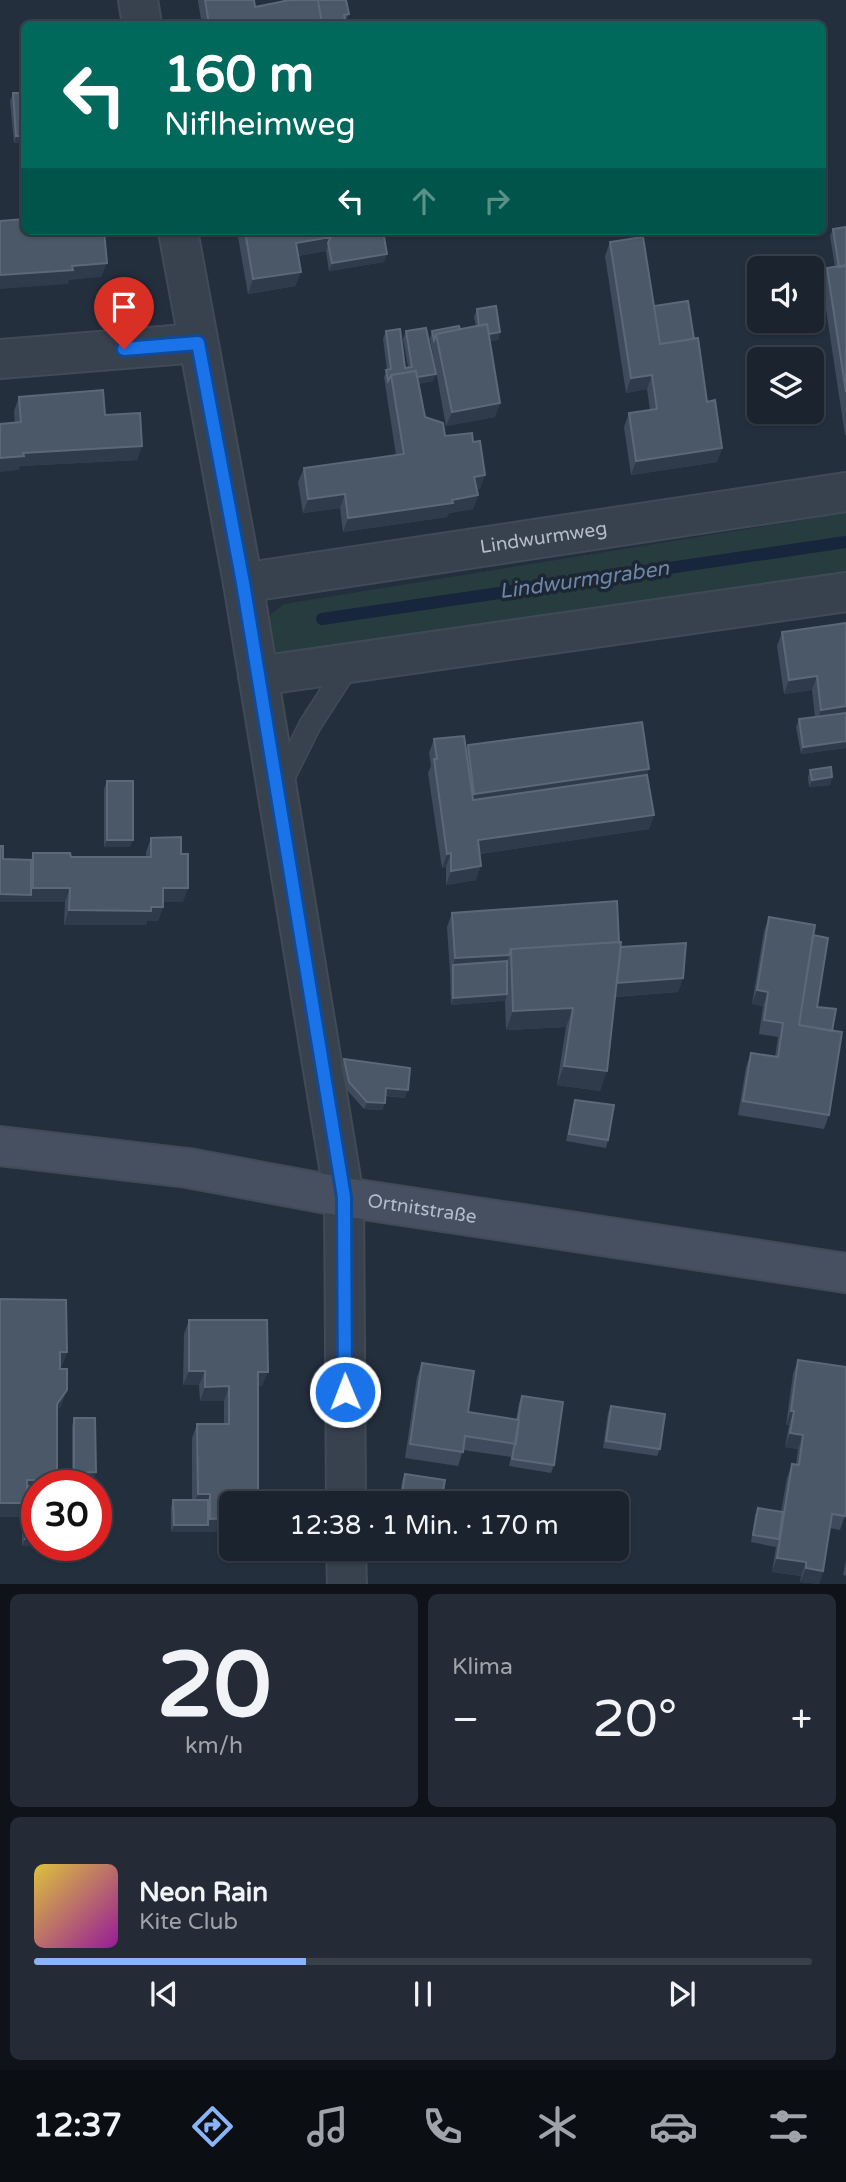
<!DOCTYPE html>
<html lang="de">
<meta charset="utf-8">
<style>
body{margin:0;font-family:"Varela Round",sans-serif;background:#242b36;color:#f1f3f6;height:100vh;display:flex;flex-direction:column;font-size:26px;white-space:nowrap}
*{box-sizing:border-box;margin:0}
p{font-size:23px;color:#a0a4aa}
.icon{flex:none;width:38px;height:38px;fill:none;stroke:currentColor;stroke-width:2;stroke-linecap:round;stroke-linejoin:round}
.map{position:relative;height:1584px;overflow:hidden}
.panel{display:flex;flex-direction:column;gap:10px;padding:10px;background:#0f1319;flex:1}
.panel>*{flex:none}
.hud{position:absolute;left:21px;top:21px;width:805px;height:214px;border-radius:10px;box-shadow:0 2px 5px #0004,0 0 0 2px #39404a;background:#00695c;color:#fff;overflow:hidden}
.tools{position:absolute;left:747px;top:256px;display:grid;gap:14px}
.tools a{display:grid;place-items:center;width:77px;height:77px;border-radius:10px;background:#1b232e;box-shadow:0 2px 5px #0004,0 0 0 2px #39404a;font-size:35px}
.speed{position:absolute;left:21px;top:1470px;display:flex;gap:14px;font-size:35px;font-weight:700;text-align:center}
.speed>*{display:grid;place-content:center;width:91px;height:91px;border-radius:50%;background:#1b232e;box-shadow:0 2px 5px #0004,0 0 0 2px #39404a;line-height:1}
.speed .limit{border:10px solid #d22;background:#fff;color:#111}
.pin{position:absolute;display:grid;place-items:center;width:60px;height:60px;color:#fff;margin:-72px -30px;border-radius:50% 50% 50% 0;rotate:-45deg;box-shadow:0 0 7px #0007}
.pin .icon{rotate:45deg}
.me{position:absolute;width:77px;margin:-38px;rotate:359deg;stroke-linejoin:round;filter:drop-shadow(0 0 5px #0008)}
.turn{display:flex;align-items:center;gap:24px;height:147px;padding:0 28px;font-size:32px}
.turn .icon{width:91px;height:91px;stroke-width:2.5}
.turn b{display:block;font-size:49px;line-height:60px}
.lanes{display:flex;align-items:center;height:66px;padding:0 28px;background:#0003;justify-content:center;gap:35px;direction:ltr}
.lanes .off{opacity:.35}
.big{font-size:52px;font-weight:600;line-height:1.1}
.panel .card{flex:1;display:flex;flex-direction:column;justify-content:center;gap:10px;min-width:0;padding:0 24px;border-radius:10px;background:#242b36}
.panel .dial{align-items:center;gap:0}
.dial b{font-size:91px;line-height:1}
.song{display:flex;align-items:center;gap:21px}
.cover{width:84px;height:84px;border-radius:10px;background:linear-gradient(135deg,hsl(50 70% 55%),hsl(300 70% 35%))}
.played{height:7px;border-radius:4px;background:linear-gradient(90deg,#8ab4f8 35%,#39404a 35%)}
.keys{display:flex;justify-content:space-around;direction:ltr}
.heat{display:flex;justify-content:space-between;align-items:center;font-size:38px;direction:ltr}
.panel .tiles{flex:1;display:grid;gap:10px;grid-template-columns:1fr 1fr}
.card:last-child{grid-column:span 2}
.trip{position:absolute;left:219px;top:1491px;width:410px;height:70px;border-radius:10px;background:#1b232e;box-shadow:0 2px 5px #0004,0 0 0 2px #39404a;font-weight:600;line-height:70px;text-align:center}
.menu{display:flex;height:112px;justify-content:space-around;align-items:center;background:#0b0e12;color:#a0a4aa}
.menu .icon{width:49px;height:49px}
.menu .active{color:#8ab4f8}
.menu b{font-size:32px;color:#f1f3f6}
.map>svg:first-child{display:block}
.green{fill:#263c3f}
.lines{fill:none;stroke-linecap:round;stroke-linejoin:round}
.stream{stroke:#17263c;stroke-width:12}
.lane-casing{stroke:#414a57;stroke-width:24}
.street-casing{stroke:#414a57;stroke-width:42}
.secondary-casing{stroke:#414a57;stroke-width:42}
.lane{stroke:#38414e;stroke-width:21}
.street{stroke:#38414e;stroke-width:38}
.secondary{stroke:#465061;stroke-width:38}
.wall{fill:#3f4b5c}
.shaded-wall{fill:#2f3b4b}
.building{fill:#4b5868;stroke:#5c6777;stroke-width:2}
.route-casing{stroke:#114b97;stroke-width:18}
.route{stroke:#1a73e8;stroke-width:12}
.labels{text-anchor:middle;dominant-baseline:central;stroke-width:7;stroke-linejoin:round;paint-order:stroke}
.street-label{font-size:19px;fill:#b4bcc9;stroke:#1d2633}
.water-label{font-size:21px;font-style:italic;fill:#6d86a8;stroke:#1d2633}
</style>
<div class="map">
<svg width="846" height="1584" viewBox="0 0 846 1584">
<rect width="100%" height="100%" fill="#242f3e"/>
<!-- green -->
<path class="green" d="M 846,513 L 846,579 L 297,659 L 274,651 L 266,638 L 271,614 L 284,604 Z"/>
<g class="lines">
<!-- stream -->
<path class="stream" d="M 322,619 L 846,542"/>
<!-- lane casing -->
<g class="lane-casing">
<path id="lane" d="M 279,787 L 310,725 L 350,663"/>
</g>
<!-- street casing -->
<g class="street-casing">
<g id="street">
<path d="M 138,0 L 142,24"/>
<path d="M 178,231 L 243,583 L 344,1197 L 346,1503"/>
<path d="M 0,359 L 198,343"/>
<path id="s1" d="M 243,583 L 846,492"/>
<path d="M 258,676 L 846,592"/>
<path d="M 346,1549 L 347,1584"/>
</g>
</g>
<!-- secondary casing -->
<g class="secondary-casing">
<g id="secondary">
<path id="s2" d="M 0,1146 L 188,1168 L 344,1197 L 846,1273"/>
</g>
</g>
<!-- lane -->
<use href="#lane" class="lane"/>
<!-- street -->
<use href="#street" class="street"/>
<!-- secondary -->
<use href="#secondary" class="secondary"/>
</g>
<!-- wall -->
<path class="wall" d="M 198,0 L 254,0 L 255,7 L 282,2 L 282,0 L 346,0 L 349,14 L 345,22 L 346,24 L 202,24 L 198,2 Z
M 13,93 L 24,143 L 14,143 L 10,101 Z
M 846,227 L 846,435 L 845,435 L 822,283 L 827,268 L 835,267 L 830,236 L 833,229 Z
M 237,231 L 383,231 L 384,262 L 329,271 L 326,251 L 298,256 L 301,272 L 295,286 L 248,294 Z
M 610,242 L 654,306 L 694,339 L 707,402 L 722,448 L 717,462 L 631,475 L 624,427 L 629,413 L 650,410 L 647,389 L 626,393 L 605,256 Z
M 477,309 L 500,332 L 498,340 L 490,341 L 500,403 L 495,417 L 446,426 L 430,338 L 432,331 L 460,329 L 476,326 L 474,317 Z
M 386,331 L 405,368 L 408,367 L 403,339 L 406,331 L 436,374 L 433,381 L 418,384 L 425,417 L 445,436 L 480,489 L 477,489 L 478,495 L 473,509 L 449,513 L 447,517 L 343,532 L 340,508 L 303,513 L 298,482 L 304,468 L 396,455 L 384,377 L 387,370 L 383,339 Z
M 19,397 L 105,415 L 142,446 L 137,460 L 20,466 L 18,470 L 14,411 Z
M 846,623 L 846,748 L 801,754 L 796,727 L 799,719 L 815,717 L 812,690 L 784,694 L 777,646 L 782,632 Z
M 434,739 L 466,751 L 468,745 L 647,775 L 654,815 L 649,829 L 480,854 L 476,880 L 446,885 L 446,867 L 442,868 L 428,773 L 431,766 L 429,753 Z
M 810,770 L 832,777 L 830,785 L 809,787 L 808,777 Z
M 107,781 L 130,847 L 104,847 L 104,789 Z
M 151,838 L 181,854 L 183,902 L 163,902 L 163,907 L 158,921 L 147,921 L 146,925 L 64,925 L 65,902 L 0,902 L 0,846 L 3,859 L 31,860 L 33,853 L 71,857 L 146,857 L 146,852 Z
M 452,913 L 619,942 L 621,947 L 683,978 L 678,992 L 615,997 L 600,1091 L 557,1085 L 566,1027 L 506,1030 L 505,1000 L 451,1005 L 450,972 L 447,927 Z
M 769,917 L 813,935 L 817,1007 L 832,1031 L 829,1115 L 824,1129 L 738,1115 L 746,1067 L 751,1053 L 775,1057 L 778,1037 L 759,1034 L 763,1006 L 752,1004 L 764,931 Z
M 344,1059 L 405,1098 L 386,1096 L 385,1103 L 382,1110 L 364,1109 L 346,1089 L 341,1066 Z
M 575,1100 L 608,1140 L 606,1148 L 566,1141 L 573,1107 Z
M 0,1299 L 67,1352 L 62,1366 L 60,1366 L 62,1404 L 57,1411 L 57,1480 L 55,1486 L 37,1486 L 37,1545 L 52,1545 L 51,1547 L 22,1546 L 22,1517 L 0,1517 Z
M 189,1320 L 262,1386 L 258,1386 L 231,1503 L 231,1532 L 171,1532 L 171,1507 L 173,1500 L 192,1500 L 192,1438 L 197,1424 L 224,1424 L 224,1401 L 200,1401 L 199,1385 L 183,1385 L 184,1334 Z
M 798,1360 L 845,1516 L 840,1530 L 830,1528 L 823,1571 L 819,1584 L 800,1582 L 801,1576 L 772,1572 L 776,1547 L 751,1542 L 755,1515 L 758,1508 L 781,1512 L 787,1478 L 792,1464 L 796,1465 L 798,1449 L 785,1447 L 789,1425 L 786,1425 L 793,1374 Z
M 422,1363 L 468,1412 L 516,1420 L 519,1403 L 522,1396 L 554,1465 L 551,1473 L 509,1466 L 511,1457 L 463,1450 L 458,1466 L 405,1458 L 417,1377 Z
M 611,1406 L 660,1449 L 657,1456 L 603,1448 L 608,1413 Z
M 74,1418 L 96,1472 L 93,1480 L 72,1480 L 72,1426 Z
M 405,1474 L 441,1503 L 399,1503 L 402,1482 Z
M 846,1560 L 846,1576 L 843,1575 Z"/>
<!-- shaded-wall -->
<path class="shaded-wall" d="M 16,136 L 24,136 L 24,143 L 14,143 Z
M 331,237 L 326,251 L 291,257 L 296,243 Z
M 387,254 L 384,262 L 329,271 L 332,263 Z
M 107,263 L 101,277 L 69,280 L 68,284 L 0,289 L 0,275 L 72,266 Z
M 301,272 L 295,286 L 248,294 L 253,279 Z
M 500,332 L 498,340 L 483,342 L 485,334 Z
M 436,374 L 433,381 L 393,388 L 392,381 Z
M 652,375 L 647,389 L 626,393 L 631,378 Z
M 500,403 L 495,417 L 446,426 L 452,412 Z
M 142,446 L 137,460 L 20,466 L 18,470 L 0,472 L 0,458 L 23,453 Z
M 722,448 L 717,462 L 631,475 L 636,461 Z
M 485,475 L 480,489 L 469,491 L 474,477 Z
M 345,494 L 340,508 L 303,513 L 308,499 Z
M 478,495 L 473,509 L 449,513 L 447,517 L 343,532 L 348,518 Z
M 817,676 L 812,690 L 784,694 L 789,680 Z
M 846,706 L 846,718 L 816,724 L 821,710 Z
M 846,741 L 846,748 L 801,754 L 803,747 Z
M 649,769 L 642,789 L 467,814 L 474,794 Z
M 832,777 L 830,785 L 809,787 L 812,780 Z
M 654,815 L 649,829 L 473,855 L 478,840 Z
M 107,840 L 133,840 L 130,847 L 104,847 Z
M 451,853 L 446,867 L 442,868 L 447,854 Z
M 481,866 L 476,880 L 446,885 L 451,871 Z
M 33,888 L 70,888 L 65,902 L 0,902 L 0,894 L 31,895 Z
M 163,888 L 188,888 L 183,902 L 158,902 Z
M 163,907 L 158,921 L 147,921 L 146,925 L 64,925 L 69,910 Z
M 509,955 L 504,969 L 453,965 L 455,958 Z
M 683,978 L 678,992 L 611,997 L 616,983 Z
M 757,990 L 768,992 L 763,1006 L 752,1004 Z
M 507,994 L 505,1001 L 451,1005 L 453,998 Z
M 573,1008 L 566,1027 L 506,1030 L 513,1011 Z
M 564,1066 L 607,1071 L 600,1091 L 557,1085 Z
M 386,1088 L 408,1090 L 405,1098 L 383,1095 Z
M 367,1102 L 385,1103 L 382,1110 L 364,1109 Z
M 60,1352 L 67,1352 L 62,1366 L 55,1366 Z
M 189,1371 L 205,1371 L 199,1385 L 183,1385 Z
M 258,1372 L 268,1372 L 262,1386 L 253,1386 Z
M 229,1386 L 224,1401 L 200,1401 L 205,1387 Z
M 67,1390 L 62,1404 L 52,1418 L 57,1404 Z
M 791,1411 L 794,1411 L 789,1425 L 786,1425 Z
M 790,1433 L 803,1435 L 798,1449 L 785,1447 Z
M 96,1472 L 93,1480 L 72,1480 L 74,1473 Z
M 27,1480 L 57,1480 L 55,1486 L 37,1486 L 37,1494 L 25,1494 Z
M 198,1494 L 210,1494 L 205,1508 L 192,1508 Z
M 0,1503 L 27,1503 L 22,1517 L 0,1517 Z
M 231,1518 L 231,1532 L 171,1532 L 174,1525 L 208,1525 L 210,1519 Z
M 25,1539 L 37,1539 L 37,1545 L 52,1545 L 51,1547 L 22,1546 Z
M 777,1558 L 806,1562 L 801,1576 L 772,1572 Z
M 806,1568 L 823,1571 L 819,1584 L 800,1582 Z"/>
<!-- building -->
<path class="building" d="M 205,0 L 254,0 L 255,7 L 290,0 L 318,0 L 322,24 L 209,24 Z
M 318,0 L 346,0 L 349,14 L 344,15 L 346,24 L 322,24 Z
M 13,93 L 24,93 L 24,136 L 16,136 Z
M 24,219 L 24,231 L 104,231 L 107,263 L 72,266 L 73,270 L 0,275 L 0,221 Z
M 846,227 L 846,266 L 839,267 L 833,229 Z
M 245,231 L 330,231 L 331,237 L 296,243 L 301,272 L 253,279 Z
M 330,231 L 383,231 L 387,254 L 332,263 L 328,243 L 331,237 Z
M 643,237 L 660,344 L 698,338 L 707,402 L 715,400 L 722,448 L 636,461 L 629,413 L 657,409 L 652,375 L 631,378 L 610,242 Z
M 846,265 L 846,392 L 827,268 Z
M 688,301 L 694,339 L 660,344 L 654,306 Z
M 496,306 L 500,332 L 489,334 L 487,324 L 479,326 L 477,309 Z
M 487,324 L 500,403 L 452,412 L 436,334 Z
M 459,326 L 460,329 L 436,334 L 434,340 L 432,331 Z
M 426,328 L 436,374 L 417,377 L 416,371 L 391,375 L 388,381 L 386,370 L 391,369 L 386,331 L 400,329 L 405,368 L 412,367 L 406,331 Z
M 416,371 L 425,417 L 443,423 L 445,436 L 472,433 L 473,442 L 480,441 L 485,475 L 474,477 L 478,495 L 452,500 L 453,503 L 348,518 L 345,494 L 308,499 L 304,468 L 404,454 L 391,375 Z
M 103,390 L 105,415 L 140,413 L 142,446 L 23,453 L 24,456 L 0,458 L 0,424 L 21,422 L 19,397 Z
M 846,623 L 846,706 L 821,710 L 817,676 L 789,680 L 782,632 Z
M 846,713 L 846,741 L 803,747 L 799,719 Z
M 642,722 L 649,769 L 474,794 L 468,745 Z
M 464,736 L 473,800 L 647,775 L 654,815 L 478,840 L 481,866 L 451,871 L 451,853 L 447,854 L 434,759 L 437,759 L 434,739 Z
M 831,767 L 832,777 L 812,780 L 810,770 Z
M 107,781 L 133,781 L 133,840 L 107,840 Z
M 181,837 L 181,854 L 188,854 L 188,888 L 163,888 L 163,907 L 151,907 L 151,911 L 69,910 L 70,888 L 33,888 L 33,853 L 70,853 L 71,857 L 151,857 L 151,838 Z
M 0,846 L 3,846 L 3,859 L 31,860 L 31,895 L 0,894 Z
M 617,901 L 619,942 L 511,949 L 509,955 L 455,958 L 452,913 Z
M 769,917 L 815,925 L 799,1025 L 842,1032 L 829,1115 L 743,1101 L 751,1053 L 778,1057 L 783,1023 L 764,1020 L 768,992 L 757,990 Z
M 813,935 L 828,938 L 817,1007 L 836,1009 L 832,1031 L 799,1025 Z
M 621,942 L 607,1071 L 564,1066 L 573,1008 L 513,1011 L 511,949 Z
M 686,943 L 683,978 L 617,983 L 621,947 Z
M 507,961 L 507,994 L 453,998 L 453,965 Z
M 344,1059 L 410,1068 L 408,1090 L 386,1088 L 385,1103 L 367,1102 L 349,1082 Z
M 575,1100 L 614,1105 L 608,1140 L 569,1134 Z
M 0,1299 L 66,1300 L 67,1352 L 60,1352 L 60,1369 L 67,1369 L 67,1390 L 57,1404 L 57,1480 L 27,1480 L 27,1503 L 0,1503 Z
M 189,1320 L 267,1320 L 268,1372 L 258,1372 L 258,1503 L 231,1503 L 231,1518 L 210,1519 L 210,1494 L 198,1494 L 197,1424 L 229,1424 L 229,1386 L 205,1387 L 205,1371 L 189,1371 Z
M 798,1360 L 846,1367 L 846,1512 L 845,1516 L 832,1514 L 823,1571 L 806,1568 L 806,1562 L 777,1558 L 792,1464 L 799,1465 L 803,1435 L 790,1433 L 794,1411 L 791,1411 Z
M 422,1363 L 474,1371 L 468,1412 L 519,1420 L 516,1444 L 465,1436 L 463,1452 L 410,1444 Z
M 522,1396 L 563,1402 L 554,1465 L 512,1459 L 519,1420 L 518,1420 Z
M 611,1406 L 665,1414 L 660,1449 L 606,1441 Z
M 74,1418 L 95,1418 L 96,1472 L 74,1473 Z
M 405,1474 L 445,1480 L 441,1503 L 422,1503 L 401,1500 Z
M 27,1486 L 37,1487 L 37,1539 L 25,1539 L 25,1510 L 27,1503 Z
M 173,1500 L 208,1500 L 208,1525 L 174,1525 Z
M 758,1508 L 783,1512 L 779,1539 L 753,1535 Z"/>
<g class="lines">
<!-- route casing -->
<g class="route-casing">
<path id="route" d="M 124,349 L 198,343 L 243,583 L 344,1197 L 345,1392"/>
</g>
<!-- route -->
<use href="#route" class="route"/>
</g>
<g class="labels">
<!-- street labels -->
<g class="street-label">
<text stroke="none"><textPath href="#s1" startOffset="304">Lindwurmweg</textPath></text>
<text stroke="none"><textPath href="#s2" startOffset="427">Ortnitstraße</textPath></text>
</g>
<!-- water labels -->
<g class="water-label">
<text transform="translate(584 580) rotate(-8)">Lindwurmgraben</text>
</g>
</g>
</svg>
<div class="tools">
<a><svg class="icon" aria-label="sound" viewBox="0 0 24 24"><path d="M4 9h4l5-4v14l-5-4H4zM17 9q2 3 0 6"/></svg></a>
<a><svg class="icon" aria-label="layers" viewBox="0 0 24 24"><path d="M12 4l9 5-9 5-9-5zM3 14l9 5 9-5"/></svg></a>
</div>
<div class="speed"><div class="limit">30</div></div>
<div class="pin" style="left:124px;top:349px;background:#d93025"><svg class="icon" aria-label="arrive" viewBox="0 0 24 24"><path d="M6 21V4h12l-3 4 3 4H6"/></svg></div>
<svg class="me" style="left:345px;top:1392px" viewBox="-20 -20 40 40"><circle r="17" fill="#1a73e8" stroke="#fff" stroke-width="3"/><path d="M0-11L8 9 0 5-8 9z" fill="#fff"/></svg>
<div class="trip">12:38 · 1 Min. · 170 m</div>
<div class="hud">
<div class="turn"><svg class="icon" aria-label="left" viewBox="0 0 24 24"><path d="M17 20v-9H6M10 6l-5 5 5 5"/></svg><div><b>160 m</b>Niflheimweg</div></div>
<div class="lanes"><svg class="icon" aria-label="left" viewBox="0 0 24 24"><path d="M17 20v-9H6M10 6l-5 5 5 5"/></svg><svg class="icon off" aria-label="ahead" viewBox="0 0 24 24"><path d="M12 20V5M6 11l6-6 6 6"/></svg><svg class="icon off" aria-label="right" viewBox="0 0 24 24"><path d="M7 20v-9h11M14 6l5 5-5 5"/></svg></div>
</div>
</div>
<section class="panel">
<div class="tiles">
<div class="card dial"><b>20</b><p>km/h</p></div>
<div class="card"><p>Klima</p>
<div class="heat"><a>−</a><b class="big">20°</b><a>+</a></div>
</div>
<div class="card">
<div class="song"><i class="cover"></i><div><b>Neon Rain</b><p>Kite Club</p></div></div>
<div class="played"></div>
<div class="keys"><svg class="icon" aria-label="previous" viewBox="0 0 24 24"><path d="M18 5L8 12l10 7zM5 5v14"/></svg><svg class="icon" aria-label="pause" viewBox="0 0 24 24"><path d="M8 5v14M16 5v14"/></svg><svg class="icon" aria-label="next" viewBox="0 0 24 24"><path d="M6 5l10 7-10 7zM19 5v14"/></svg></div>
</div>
</div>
</section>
<nav class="menu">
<b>12:37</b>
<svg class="icon active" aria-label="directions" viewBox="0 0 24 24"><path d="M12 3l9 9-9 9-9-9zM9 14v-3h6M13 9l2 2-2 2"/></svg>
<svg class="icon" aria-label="music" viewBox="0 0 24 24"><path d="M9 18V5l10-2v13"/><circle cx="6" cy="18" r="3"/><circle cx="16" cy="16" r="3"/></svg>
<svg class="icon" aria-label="phone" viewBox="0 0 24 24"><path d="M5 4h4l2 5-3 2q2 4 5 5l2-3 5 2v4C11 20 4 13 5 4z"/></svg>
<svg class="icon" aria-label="climate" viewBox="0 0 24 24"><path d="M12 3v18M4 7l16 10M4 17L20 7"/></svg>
<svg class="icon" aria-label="car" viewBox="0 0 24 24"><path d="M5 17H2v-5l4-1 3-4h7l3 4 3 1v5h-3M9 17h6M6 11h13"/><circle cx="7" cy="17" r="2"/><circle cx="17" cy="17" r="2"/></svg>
<svg class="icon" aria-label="filters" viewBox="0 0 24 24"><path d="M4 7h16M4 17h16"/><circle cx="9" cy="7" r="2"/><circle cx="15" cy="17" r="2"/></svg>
</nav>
